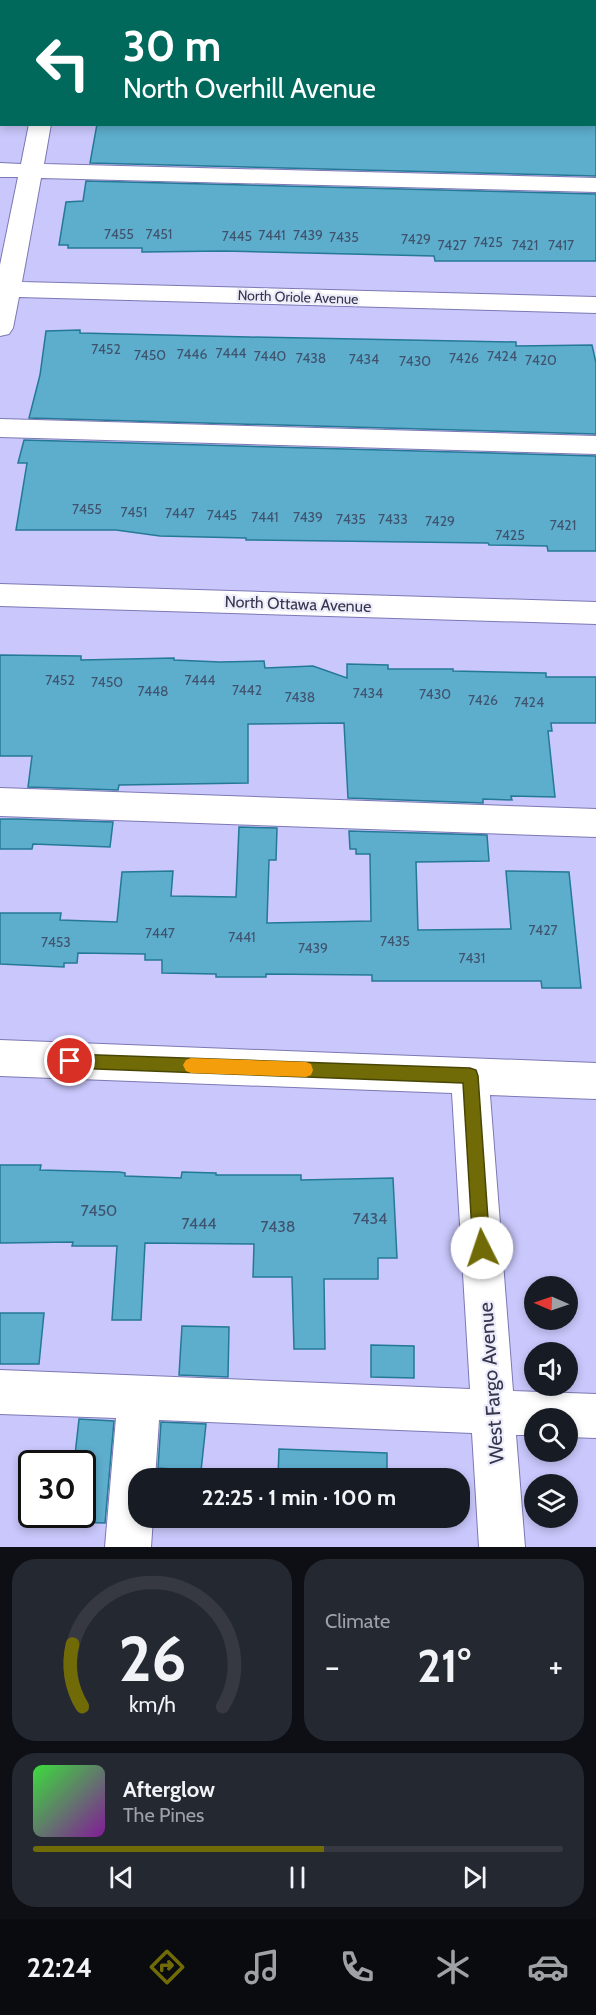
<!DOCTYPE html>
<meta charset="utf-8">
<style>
body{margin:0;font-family:Cabin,sans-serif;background:#242831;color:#f1f3f6;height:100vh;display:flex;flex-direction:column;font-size:22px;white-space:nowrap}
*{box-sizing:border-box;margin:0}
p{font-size:20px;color:#9ea1a6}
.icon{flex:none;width:33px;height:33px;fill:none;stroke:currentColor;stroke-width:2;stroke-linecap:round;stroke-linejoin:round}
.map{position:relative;height:1547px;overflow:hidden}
.panel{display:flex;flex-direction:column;gap:12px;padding:12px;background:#0d0f14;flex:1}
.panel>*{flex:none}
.hud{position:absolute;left:0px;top:0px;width:597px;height:126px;box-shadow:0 3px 9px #0003;background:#00695c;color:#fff;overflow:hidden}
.needle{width:39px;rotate:272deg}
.buttons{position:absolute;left:524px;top:1276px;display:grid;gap:12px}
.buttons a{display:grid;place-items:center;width:54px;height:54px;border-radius:50%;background:#171b24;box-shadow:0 3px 9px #0003;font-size:30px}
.speed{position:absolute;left:18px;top:1450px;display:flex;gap:12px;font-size:30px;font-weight:700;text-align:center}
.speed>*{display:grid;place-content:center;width:78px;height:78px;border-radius:50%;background:#171b24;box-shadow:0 3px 9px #0003;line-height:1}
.speed .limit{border:3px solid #111;border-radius:9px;background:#fff;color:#111}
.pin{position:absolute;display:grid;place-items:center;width:51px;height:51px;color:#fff;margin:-26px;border:3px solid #fff;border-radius:50%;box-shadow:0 2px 6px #0007}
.me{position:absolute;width:66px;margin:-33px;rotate:356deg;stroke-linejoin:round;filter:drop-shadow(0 0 4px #0008)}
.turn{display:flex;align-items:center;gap:21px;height:126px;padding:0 24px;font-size:27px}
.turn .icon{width:78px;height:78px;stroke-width:2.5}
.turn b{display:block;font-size:42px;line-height:51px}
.big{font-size:45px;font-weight:700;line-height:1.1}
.panel .card{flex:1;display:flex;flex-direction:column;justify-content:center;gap:9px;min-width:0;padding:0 21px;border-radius:24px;background:#242831}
.panel .dial{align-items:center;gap:0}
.dial svg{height:156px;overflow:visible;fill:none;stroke:#363941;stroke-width:7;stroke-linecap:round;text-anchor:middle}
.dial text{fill:#f1f3f6;stroke:none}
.song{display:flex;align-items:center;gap:18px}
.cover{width:72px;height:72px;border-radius:9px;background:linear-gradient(135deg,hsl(120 70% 55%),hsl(290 70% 35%))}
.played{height:6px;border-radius:3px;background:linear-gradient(90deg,#716b07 55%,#363941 55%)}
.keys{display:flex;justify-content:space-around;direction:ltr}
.heat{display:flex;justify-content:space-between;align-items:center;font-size:33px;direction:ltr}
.panel .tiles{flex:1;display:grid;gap:12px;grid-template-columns:1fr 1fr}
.card:last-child{grid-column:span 2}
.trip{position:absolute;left:128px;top:1468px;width:342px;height:60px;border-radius:24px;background:#171b24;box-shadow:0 3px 9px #0003;font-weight:700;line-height:60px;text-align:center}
.tabs{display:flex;height:96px;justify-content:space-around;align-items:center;background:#090b0e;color:#9ea1a6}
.tabs .icon{width:42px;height:42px}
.tabs .current{color:#716b07}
.tabs b{font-size:27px;color:#f1f3f6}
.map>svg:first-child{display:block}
.building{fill:#5dadcc;stroke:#247996;stroke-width:1.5}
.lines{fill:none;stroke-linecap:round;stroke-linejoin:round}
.minor-casing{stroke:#7c78b4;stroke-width:2}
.minor{fill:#fff;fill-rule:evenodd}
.route{fill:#716b07;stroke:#494605;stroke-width:1.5}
.slow{fill:#f59e0b}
.labels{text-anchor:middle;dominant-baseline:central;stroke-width:4.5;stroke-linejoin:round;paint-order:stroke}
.number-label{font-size:14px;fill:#40536e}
.far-street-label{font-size:14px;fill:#36354f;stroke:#ededfa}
.street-label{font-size:16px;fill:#36354f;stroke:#ededfa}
.near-number-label{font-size:16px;fill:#40536e}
.near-street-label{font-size:20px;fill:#36354f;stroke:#ededfa}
</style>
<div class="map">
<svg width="596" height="1547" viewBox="0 0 596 1547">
<rect width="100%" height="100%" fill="#c9c7fb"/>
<!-- building -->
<path class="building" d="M 97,124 L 596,124 L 596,176 L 90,163 Z
M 86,181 L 596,194 L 596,261 L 435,261 L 434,256 L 224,251 L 142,252 L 142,248 L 68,248 L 68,245 L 59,245 L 66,202 L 83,201 Z
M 80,330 L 80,333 L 249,337 L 516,342 L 516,346 L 592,345 L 596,363 L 596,434 L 29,418 L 40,375 L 46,331 Z
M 24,440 L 596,456 L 596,551 L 548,551 L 547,546 L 489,545 L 488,543 L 246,540 L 246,538 L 160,536 L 116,530 L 16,530 L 27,463 L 18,463 Z
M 0,655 L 81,656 L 81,660 L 174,658 L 174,660 L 220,662 L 264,661 L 265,668 L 313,666 L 347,678 L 347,664 L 388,665 L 388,669 L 453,669 L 453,671 L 546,673 L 546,677 L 596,677 L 596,723 L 551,723 L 552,731 L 548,731 L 555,797 L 511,796 L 512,800 L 483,799 L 483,803 L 348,798 L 344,723 L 248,724 L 248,783 L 119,785 L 118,790 L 28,787 L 32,756 L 0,756 Z
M 0,819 L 17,819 L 113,822 L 110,847 L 33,844 L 32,849 L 0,849 Z
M 239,827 L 277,828 L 276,860 L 269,860 L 267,923 L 371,921 L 370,854 L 356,854 L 356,849 L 350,849 L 349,831 L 487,835 L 489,861 L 416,862 L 418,930 L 511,929 L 506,871 L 569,872 L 581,988 L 542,988 L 541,981 L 372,981 L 372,975 L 266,974 L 266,977 L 216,977 L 216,974 L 162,973 L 162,960 L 145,960 L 145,954 L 78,953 L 77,963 L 64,963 L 64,967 L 0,964 L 0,913 L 61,913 L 60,920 L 117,922 L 122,872 L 173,871 L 171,896 L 236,897 Z
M 0,1165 L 41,1165 L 40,1170 L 119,1172 L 125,1173 L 125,1176 L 181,1178 L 182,1172 L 216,1173 L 216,1175 L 301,1175 L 301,1180 L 393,1178 L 397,1258 L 378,1258 L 378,1279 L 324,1279 L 325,1349 L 294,1349 L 292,1277 L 253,1277 L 254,1244 L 145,1243 L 141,1320 L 112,1320 L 117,1246 L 72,1246 L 73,1242 L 0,1243 Z
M 0,1313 L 44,1313 L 39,1364 L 0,1364 Z
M 182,1326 L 229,1327 L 228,1377 L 179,1375 Z
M 371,1345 L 414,1346 L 414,1378 L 371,1377 Z
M 79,1419 L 114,1421 L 105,1523 L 67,1522 L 68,1515 L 82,1515 L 82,1464 L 74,1464 Z
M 161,1422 L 206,1424 L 201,1471 L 158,1468 Z
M 279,1449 L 387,1453 L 387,1479 L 261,1479 L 278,1477 Z
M 264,1518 L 386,1518 L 386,1522 Z"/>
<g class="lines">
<!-- minor casing -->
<g class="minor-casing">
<path id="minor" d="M 55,0 L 75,0 L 54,2 Z
M 0,62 L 2,62 L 2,74 L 0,74 Z
M 29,124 L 51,124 L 44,164 L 596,178 L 596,192 L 41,178 L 22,282 L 596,297 L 596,313 L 19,297 L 13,328 L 9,334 L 0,336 L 0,265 L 18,177 L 0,177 L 0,163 L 21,164 Z
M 0,419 L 596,436 L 596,454 L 0,437 Z
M 0,584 L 596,602 L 596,624 L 0,606 Z
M 0,788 L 596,809 L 596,837 L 0,816 Z
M 0,1040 L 596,1063 L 596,1099 L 490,1095 L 513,1391 L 596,1394 L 596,1438 L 567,1437 L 567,1419 L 534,1419 L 534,1435 L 516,1435 L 525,1547 L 479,1547 L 472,1433 L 159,1420 L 155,1479 L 138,1479 L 138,1518 L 153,1518 L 151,1547 L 105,1547 L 116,1418 L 0,1414 L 0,1370 L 470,1389 L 452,1093 L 0,1076 Z"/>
</g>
<!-- minor -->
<use href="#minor" class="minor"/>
</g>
<!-- route -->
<path class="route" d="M 70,1054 L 470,1068 L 476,1070 L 478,1076 L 490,1248 L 487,1254 L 482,1256 L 476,1254 L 473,1248 L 463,1083 L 70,1068 L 65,1066 L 63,1061 L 65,1056 Z"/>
<!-- slow -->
<path class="slow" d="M 191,1058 L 306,1062 L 311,1064 L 313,1070 L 311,1075 L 306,1077 L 191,1073 L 186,1071 L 183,1065 L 186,1060 Z"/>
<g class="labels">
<!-- number labels -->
<g class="number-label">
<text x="119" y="234">7455</text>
<text x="159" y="234">7451</text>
<text x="272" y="235">7441</text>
<text x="308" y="235">7439</text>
<text x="237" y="236">7445</text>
<text x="344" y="237">7435</text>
<text x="416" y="239">7429</text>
<text x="488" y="242">7425</text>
<text x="452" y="245">7427</text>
<text x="525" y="245">7421</text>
<text x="561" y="245">7417</text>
<text x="106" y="349">7452</text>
<text x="231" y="353">7444</text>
<text x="192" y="354">7446</text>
<text x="150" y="355">7450</text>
<text x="270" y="356">7440</text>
<text x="502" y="356">7424</text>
<text x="311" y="358">7438</text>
<text x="464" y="358">7426</text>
<text x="364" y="359">7434</text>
<text x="541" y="360">7420</text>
<text x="415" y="361">7430</text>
<text x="87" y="509">7455</text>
<text x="134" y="512">7451</text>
<text x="180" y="513">7447</text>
<text x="222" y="515">7445</text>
<text x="265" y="517">7441</text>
<text x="308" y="517">7439</text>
<text x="351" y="519">7435</text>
<text x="393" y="519">7433</text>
<text x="440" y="521">7429</text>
<text x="563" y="525">7421</text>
<text x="510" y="535">7425</text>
<text x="60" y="680">7452</text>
<text x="200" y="680">7444</text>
<text x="107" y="682">7450</text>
<text x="247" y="690">7442</text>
<text x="153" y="691">7448</text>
<text x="368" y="693">7434</text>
<text x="435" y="694">7430</text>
<text x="300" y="697">7438</text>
<text x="483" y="700">7426</text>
<text x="529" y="702">7424</text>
<text x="543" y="930">7427</text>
<text x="160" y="933">7447</text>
<text x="242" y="937">7441</text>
<text x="395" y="941">7435</text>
<text x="56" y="942">7453</text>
<text x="313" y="948">7439</text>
<text x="472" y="958">7431</text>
</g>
<!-- far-street labels -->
<g class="far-street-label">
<text transform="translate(298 297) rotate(2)">North Oriole Avenue</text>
</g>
<!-- street labels -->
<g class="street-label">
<text transform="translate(298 604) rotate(2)">North Ottawa Avenue</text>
</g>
<!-- near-number labels -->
<g class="near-number-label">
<text x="99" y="1210">7450</text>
<text x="370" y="1218">7434</text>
<text x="199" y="1223">7444</text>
<text x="278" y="1226">7438</text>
</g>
<!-- near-street labels -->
<g class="near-street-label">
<text transform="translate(491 1383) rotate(-94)">West Fargo Avenue</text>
</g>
</g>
</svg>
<div class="buttons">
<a><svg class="needle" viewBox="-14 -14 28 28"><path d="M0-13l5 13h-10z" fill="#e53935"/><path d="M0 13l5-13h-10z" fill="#9ea1a6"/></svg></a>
<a><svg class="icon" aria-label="sound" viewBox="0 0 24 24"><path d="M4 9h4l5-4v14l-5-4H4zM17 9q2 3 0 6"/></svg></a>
<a><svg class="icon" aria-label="search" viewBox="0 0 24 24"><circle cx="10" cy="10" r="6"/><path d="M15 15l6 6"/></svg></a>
<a><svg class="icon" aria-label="layers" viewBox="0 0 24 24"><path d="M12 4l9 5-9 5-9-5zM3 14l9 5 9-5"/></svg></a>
</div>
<div class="speed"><div class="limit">30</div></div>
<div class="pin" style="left:70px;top:1061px;background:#d93025"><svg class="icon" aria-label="arrive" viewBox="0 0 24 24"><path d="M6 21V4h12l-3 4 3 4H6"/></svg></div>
<svg class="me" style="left:482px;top:1248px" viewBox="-20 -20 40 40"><circle r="19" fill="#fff"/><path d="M0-13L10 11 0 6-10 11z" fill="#716b07"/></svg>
<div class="trip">22:25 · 1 min · 100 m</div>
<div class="hud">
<div class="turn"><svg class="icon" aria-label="left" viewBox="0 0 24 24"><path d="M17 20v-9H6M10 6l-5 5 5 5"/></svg><div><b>30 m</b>North Overhill Avenue</div></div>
</div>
</div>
<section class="panel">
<div class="tiles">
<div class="card dial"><svg viewBox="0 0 100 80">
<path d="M14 69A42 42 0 1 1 86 69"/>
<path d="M14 69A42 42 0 0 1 9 37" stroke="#716b07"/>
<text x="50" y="56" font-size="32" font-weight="700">26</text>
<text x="50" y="72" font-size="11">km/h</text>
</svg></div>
<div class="card"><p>Climate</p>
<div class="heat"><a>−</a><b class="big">21°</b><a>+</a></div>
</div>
<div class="card">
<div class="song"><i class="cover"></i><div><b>Afterglow</b><p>The Pines</p></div></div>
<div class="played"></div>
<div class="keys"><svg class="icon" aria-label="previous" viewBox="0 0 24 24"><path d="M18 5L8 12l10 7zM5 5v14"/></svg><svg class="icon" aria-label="pause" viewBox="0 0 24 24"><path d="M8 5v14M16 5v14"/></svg><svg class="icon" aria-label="next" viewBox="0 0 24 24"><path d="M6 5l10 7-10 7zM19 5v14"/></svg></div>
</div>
</div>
</section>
<nav class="tabs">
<b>22:24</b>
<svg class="icon current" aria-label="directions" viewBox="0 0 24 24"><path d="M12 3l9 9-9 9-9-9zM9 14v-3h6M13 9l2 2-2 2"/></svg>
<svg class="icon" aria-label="music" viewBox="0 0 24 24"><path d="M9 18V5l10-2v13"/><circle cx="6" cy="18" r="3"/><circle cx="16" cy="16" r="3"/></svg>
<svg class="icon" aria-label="phone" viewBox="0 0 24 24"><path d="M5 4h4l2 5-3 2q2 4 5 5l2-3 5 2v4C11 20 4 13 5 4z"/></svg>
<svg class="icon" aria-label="climate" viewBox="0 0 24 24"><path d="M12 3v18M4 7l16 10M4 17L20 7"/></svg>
<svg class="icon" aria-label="car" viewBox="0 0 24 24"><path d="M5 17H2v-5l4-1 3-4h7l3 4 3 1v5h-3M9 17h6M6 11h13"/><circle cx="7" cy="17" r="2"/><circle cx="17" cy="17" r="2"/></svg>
</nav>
